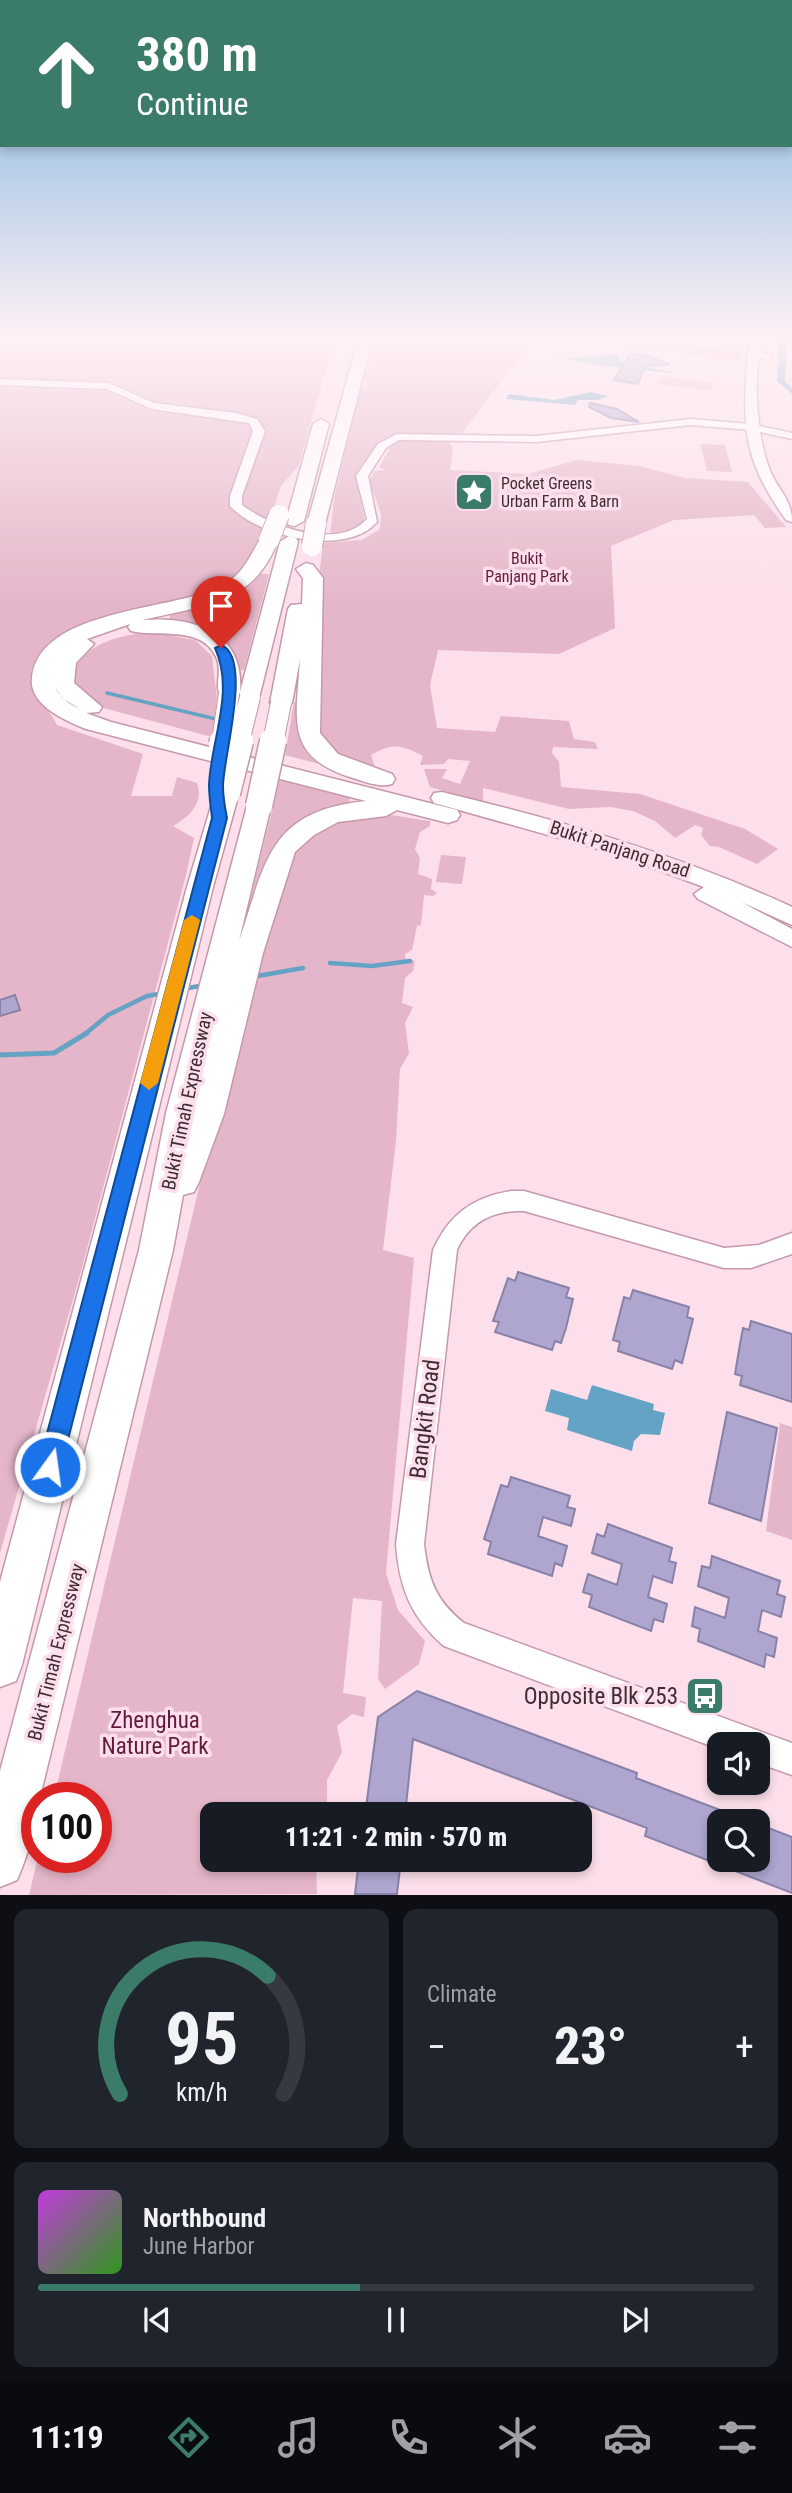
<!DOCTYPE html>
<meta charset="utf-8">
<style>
body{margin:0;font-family:"Roboto Condensed",sans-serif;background:#20242c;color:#f1f3f6;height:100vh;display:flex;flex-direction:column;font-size:26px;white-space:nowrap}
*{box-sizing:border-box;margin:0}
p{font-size:23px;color:#9ea1a6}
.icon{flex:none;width:38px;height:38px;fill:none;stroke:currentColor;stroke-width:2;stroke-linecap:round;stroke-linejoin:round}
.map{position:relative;height:1895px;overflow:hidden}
.panel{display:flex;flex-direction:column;gap:14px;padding:14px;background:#0d0f14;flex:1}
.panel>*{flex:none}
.top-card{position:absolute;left:0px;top:0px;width:793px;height:147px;box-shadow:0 4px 10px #0003;background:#3b7b69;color:#fff;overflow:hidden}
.fabs{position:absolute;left:707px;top:1732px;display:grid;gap:14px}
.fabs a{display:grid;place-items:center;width:63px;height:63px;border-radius:14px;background:#171b24;box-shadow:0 4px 10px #0003;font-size:35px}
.speed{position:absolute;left:21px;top:1782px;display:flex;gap:14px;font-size:35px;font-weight:700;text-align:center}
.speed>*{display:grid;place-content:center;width:91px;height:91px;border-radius:50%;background:#171b24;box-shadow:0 4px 10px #0003;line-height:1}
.speed .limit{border:10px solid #d22;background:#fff;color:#111}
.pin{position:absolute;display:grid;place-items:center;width:60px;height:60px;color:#fff;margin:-72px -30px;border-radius:50% 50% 50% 0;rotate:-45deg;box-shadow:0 0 7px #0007}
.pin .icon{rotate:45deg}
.me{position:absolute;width:77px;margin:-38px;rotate:14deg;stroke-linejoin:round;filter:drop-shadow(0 0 5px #0008)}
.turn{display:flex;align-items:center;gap:24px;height:147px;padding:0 21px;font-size:32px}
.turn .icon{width:91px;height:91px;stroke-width:2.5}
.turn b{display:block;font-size:49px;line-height:60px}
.big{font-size:52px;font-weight:800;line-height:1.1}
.panel .widget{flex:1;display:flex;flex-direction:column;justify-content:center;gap:10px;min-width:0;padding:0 24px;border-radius:14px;background:#20242c}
.panel .dial{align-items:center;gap:0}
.dial svg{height:182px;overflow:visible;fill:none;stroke:#363941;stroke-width:7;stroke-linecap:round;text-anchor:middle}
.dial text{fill:#f1f3f6;stroke:none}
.song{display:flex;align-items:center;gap:21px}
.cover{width:84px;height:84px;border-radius:10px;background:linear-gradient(135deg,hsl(290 70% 55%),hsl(110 70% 35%))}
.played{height:7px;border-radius:4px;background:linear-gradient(90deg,#3b7b69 45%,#363941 45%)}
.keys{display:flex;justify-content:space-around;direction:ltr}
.heat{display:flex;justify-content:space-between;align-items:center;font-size:38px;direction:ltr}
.panel .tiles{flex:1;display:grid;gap:14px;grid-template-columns:1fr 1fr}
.widget:last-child{grid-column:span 2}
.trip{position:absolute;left:200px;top:1802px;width:392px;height:70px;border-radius:14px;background:#171b24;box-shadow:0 4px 10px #0003;font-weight:800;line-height:70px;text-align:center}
.tabs{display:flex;height:112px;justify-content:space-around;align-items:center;background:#090b0e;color:#9ea1a6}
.tabs .icon{width:49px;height:49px}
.tabs .current{color:#3b7b69}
.tabs b{font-size:32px;color:#f1f3f6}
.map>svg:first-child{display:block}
.green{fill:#e5b6c9}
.water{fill:#65a3c4}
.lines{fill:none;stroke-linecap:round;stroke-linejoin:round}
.stream-far2{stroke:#65a3c4;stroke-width:3.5}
.stream-far1{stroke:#65a3c4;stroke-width:4.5}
.stream{stroke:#65a3c4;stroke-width:5}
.canal{fill:#65a3c4;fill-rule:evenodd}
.building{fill:#aea6cf;stroke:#8881a8;stroke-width:2}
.minor-casing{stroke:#c598aa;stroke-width:3}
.major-casing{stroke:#c598aa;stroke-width:3}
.highway-casing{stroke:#c598aa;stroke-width:3}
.minor{fill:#fff;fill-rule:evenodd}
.major{fill:#fff;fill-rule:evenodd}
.highway{fill:#fff;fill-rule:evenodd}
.highway-bridge-far1-casing{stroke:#c598aa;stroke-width:22;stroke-linecap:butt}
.highway-bridge-casing{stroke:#c598aa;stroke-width:29;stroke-linecap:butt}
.highway-bridge-far1{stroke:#fff;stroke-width:20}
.highway-bridge{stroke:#fff;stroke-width:26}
.route{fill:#1a73e8;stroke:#114b97;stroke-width:2}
.slow{fill:#f59e0b}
.labels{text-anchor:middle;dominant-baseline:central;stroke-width:7;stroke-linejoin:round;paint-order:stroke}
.far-poi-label{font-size:16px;fill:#3f2d34;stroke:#fcdfea;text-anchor:start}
.far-park-label{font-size:16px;fill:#621a3f;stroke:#fcdfea}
.street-label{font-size:19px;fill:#3f2d34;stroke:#fcdfea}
.near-street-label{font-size:23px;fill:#3f2d34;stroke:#fcdfea}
.near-poi-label{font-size:23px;fill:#3f2d34;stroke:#fcdfea;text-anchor:end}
.near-park-label{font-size:23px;fill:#621a3f;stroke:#fcdfea}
</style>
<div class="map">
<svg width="792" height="1895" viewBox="0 0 792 1895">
<rect width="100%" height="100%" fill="#fcdfea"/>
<!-- green -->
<path class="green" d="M 0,337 L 335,337 L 299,465 L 281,486 L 265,534 L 241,572 L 216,590 L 63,636 C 44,649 20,672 37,697 C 45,707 51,713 57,725 L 143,754 L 131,796 L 172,796 L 177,777 L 197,783 C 204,803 190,816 173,826 L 194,838 L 186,875 L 80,1275 L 0,1553 Z
M 378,337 L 535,337 L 462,433 C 400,436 394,420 356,477 L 365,522 L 357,530 L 330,536 L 334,498 L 361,389 L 369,386 L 364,381 Z
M 541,337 L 669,337 L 666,343 L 732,351 L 736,342 L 714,340 L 747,337 L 739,351 L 742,360 Z
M 661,376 L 715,383 L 710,391 L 656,384 Z
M 401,440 L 449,441 L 453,449 L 450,470 L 528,474 L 577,460 L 639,466 L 685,478 L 748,482 L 786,527 L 765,528 L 754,515 L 674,520 L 611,546 L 615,628 L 559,654 L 438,650 L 430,685 L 437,728 L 495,732 L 501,716 L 569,721 L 574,739 L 595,742 L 598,749 L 553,747 L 552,753 L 559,762 L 561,787 L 640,794 L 745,829 L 778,849 L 757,864 L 719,847 L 710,846 L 701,835 L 703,828 L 695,825 L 675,838 L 655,821 L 633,811 L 611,807 L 569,809 L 483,788 L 483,802 L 430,787 L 424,769 L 447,769 L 442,778 L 460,784 L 470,761 L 448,759 L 444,764 L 420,765 L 423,756 C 402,745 393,742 371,755 L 377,773 L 337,760 L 313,727 L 318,584 L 323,543 L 362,540 L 380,529 L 381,514 L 369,480 L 375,471 L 385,470 L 379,467 L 394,441 Z
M 700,444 L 725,445 L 732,472 L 707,471 Z
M 256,574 L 269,574 L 244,670 L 237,670 C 234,639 195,633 170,622 L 170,614 L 207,604 Z
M 151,632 L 195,640 L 212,656 L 217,699 L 212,737 L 96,706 L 72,681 C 77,644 120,635 151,632 Z
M 294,702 L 299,703 L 322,760 L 319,764 L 285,755 Z
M 280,778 L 350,795 L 349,806 L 308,821 L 242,933 Z
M 384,814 L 430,821 L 430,826 L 420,832 L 415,849 L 420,858 L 418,874 L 432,879 L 431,889 L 437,893 L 433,896 L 424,895 L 421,925 L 417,926 L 412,950 L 405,954 L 405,958 L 415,961 L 413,971 L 405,978 L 402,1003 L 413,1007 L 405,1023 L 409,1053 L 400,1069 L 396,1141 L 383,1250 L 414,1258 L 386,1573 L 398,1610 L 425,1641 L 419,1664 L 385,1689 L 378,1679 L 382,1601 L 353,1598 L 343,1693 L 366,1697 L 364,1717 L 352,1714 L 337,1726 L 342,1752 L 327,1780 L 327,1815 L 212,1815 L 212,1860 L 316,1860 L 317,1894 L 29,1895 L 38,1857 L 96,1857 L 96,1797 L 54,1797 L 216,1116 L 287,857 L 325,823 Z
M 441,855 L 466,857 L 462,884 L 436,882 Z
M 780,1423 L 792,1427 L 792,1540 L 766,1531 Z"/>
<!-- water -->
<path class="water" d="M 612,354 L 618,355 L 620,361 L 626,363 L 681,374 L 596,365 L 565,359 Z
M 590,392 L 608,396 L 599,400 L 578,400 L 575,405 L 506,399 L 509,394 L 554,400 Z
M 592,1385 L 654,1404 L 653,1410 L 665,1413 L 660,1435 L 641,1434 L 634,1441 L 632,1451 L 567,1430 L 569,1418 L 545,1411 L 551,1389 L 587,1400 Z"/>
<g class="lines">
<!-- stream-far2 -->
<path class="stream-far2" d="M 107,693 L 216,719"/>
<!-- stream-far1 -->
<path class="stream-far1" d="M 330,963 L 372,966 L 410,961
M 252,977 L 303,968
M 183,989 L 205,985
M 84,1035 L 108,1015 L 147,996 L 164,993"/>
<!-- stream -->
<path class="stream" d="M 0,1055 L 54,1053 L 87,1033"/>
<!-- canal -->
<path class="canal" d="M 786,337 L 792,337 L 787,345 L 785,381 L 792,388 L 792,394 L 777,381 L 779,345 Z"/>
</g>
<!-- building -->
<path class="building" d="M 630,354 L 642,354 L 670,364 L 645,366 L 638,384 L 614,380 Z
M 590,403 L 617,409 L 639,422 L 611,418 L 589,407 Z
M 15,995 L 20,1010 L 0,1016 L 0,1000 Z
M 518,1272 L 569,1288 L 566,1297 L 573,1299 L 566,1328 L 561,1343 L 555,1341 L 552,1350 L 495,1332 L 499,1322 L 493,1321 L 508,1278 L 515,1281 Z
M 633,1290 L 689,1307 L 687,1317 L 693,1319 L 682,1363 L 675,1360 L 672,1369 L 618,1351 L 620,1342 L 613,1340 L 624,1297 L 630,1299 Z
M 751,1321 L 792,1334 L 792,1402 L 740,1385 L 742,1376 L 735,1374 L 740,1344 L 743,1328 L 749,1330 Z
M 727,1412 L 777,1428 L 761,1521 L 709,1503 Z
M 511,1477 L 570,1496 L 567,1507 L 575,1509 L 571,1526 L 543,1517 L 538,1536 L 567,1546 L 562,1566 L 555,1563 L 552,1576 L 488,1554 L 491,1542 L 484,1539 L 490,1520 L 501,1485 L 508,1487 Z
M 608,1524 L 672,1548 L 669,1561 L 676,1563 L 672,1583 L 653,1576 L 648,1597 L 667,1604 L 663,1622 L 654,1619 L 651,1631 L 589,1607 L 592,1595 L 583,1592 L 588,1574 L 617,1585 L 622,1564 L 592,1553 L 597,1534 L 604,1537 Z
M 712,1556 L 780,1581 L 777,1594 L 785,1597 L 781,1617 L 762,1610 L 758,1631 L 777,1638 L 774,1657 L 766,1654 L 764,1667 L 698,1641 L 700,1629 L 692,1626 L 695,1607 L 725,1618 L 729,1598 L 698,1586 L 702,1566 L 710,1568 Z
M 417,1691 L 637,1773 L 636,1778 L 749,1821 L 719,1822 L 719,1860 L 758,1860 L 758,1824 L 792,1837 L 792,1893 L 645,1836 L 647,1828 L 413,1739 L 405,1815 L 365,1815 L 378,1717 Z
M 359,1860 L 401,1860 L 397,1894 L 355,1894 Z"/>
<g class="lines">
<!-- minor casing -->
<g class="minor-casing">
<path id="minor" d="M 760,350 L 771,357 L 771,361 L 759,358 L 749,359 L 749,355 Z
M 0,379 L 109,383 L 154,403 L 236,413 L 257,419 L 265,431 L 242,496 L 242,505 C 271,527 338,551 367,519 L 356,476 L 378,444 L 397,434 L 536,436 L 691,419 L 751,424 L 792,433 L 792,439 L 751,430 L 691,425 L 536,442 L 399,440 L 386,448 L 368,476 L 377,522 C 347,557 259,538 230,506 L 230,496 L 253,431 L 249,423 L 152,409 L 107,389 L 0,385 Z
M 511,1191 L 524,1191 L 724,1248 L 759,1245 L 792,1233 L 792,1254 L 751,1268 L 724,1268 L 524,1211 C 494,1210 470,1221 457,1250 L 424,1544 C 428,1580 436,1601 464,1623 L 792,1743 L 792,1775 L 758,1763 L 758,1745 L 719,1745 L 719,1749 L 444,1646 C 411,1618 399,1587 396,1544 L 433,1250 C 449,1215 472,1197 511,1191 Z"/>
</g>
<!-- major casing -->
<g class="major-casing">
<path id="major" d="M 752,337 L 764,337 C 751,371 757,440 771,473 C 780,492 792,500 792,522 L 786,520 C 751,471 742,440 746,380 C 747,365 746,351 752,337 Z
M 442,792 C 562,821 680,855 792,907 L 792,925 L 741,902 L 792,929 L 792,947 L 698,899 L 694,894 L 704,887 L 612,853 L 434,803 L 431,798 L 434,793 Z"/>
</g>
<!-- highway casing -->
<g class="highway-casing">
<path id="highway" d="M 359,337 L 373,337 L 325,524 L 316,530 L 307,524 Z
M 321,419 L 329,424 L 304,521 L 295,526 L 289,525 L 286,521 L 313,424 Z
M 269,534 L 278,540 C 255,605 200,606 142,620 C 194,616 245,632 240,692 L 280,542 L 289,536 L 296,538 L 298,542 L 258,702 L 242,702 L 240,693 L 229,700 L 221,698 C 214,687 222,672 217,659 C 203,624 158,638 131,631 L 128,627 L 130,624 L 87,639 L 94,644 L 76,663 L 74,683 L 102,707 L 99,712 L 86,713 L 111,722 L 457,810 L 460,815 L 457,820 L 448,823 L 397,810 L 386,816 L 338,822 L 314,835 L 295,852 L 263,953 L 224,1114 L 199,1182 L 194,1192 L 183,1195 L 173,1250 L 40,1797 L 37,1797 C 37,1825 28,1855 17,1880 L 0,1887 L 0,1771 L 139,1250 L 166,1113 L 247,806 L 250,801 L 268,801 L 271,806 L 239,941 C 266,862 268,811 366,801 L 86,729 C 66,721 28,705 32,677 C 40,609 170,611 219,587 C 243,576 249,557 262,536 ZM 55,687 L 62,698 L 80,709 C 69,704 60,698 55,687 Z
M 306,563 L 313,565 L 323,578 L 320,733 L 338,754 L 392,774 L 395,779 L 392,784 C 378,788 363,781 350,777 C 283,756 297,716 300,659 L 292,703 L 281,710 L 270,703 L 288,609 L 291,605 L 302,604 L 303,578 L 296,569 Z
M 227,786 L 236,788 L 239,793 L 213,887 L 22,1665 L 16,1681 L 0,1687 L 0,1582 L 187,887 L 215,793 L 218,788 Z"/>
</g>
<!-- minor -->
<use href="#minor" class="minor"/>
<!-- major -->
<use href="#major" class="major"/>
<!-- highway -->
<use href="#highway" class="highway"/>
<!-- highway-bridge-far1 casing -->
<g class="highway-bridge-far1-casing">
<path id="highway-bridge-far1" d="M 269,540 L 279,515
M 312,546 L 316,524
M 222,742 L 229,693
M 239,742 L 250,697
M 273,742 L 281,703"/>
</g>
<!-- highway-bridge casing -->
<g class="highway-bridge-casing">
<path id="highway-bridge" d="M 222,745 L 223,741
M 227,793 L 240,741
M 259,806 L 273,741"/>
</g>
<!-- highway-bridge-far1 -->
<use href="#highway-bridge-far1" class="highway-bridge-far1"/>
<!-- highway-bridge -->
<use href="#highway-bridge" class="highway-bridge"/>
</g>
<!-- sky -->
<linearGradient id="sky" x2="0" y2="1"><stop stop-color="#73adda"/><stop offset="0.56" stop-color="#fef1f6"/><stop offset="1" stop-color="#fef1f6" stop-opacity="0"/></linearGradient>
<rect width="792" height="602" fill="url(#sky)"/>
<!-- route -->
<path class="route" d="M 221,645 C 253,657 223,758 223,786 C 223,797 225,808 227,818 L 61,1467 L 58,1475 L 50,1478 L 42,1475 L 38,1467 L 212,818 C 211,808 209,796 209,785 C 211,739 235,692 215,648 Z"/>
<!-- slow -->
<path class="slow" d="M 192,915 L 200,920 L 158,1083 L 149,1090 L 140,1083 L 184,920 Z"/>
<!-- icons -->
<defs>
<g id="sight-square" transform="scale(2.0125)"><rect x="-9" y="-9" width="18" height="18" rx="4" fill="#3b7b69" stroke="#fcdfea"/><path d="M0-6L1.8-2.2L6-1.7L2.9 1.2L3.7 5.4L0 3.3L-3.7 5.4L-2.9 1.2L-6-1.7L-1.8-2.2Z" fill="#fff"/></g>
<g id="bus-square" transform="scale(2.0125)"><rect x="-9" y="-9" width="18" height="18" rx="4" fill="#3b7b69" stroke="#fcdfea"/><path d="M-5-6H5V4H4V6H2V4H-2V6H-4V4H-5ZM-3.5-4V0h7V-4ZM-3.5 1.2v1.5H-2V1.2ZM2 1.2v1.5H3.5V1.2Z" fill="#fff"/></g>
</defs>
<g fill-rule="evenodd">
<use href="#sight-square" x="474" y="492"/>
<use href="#bus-square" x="705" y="1696"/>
</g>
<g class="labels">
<!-- far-poi labels -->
<g class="far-poi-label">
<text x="501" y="483">Pocket Greens<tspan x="501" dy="18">Urban Farm &amp; Barn</tspan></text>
</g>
<!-- far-park labels -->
<g class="far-park-label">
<text x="527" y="558">Bukit<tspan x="527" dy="18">Panjang Park</tspan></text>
</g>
<!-- street labels -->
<g class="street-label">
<text transform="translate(620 849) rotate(18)">Bukit Panjang Road</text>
<text transform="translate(187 1101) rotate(-78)">Bukit Timah Expressway</text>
<text transform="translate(56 1652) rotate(-76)">Bukit Timah Expressway</text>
</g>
<!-- near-street labels -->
<g class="near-street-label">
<text transform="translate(425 1419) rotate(-83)">Bangkit Road</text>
</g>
<!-- near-poi labels -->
<g class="near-poi-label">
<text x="678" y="1696">Opposite Blk 253</text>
</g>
<!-- near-park labels -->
<g class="near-park-label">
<text x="155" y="1720">Zhenghua<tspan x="155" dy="26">Nature Park</tspan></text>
</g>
</g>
</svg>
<div class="fabs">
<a><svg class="icon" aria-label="sound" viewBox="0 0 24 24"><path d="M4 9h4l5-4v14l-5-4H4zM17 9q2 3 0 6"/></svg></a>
<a><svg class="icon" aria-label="search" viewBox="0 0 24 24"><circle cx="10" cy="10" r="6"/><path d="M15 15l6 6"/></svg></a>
</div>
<div class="speed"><div class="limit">100</div></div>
<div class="pin" style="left:221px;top:648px;background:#d93025"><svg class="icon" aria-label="arrive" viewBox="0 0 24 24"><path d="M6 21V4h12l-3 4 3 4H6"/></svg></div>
<svg class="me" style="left:50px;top:1467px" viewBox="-20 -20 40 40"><circle r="17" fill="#1a73e8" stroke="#fff" stroke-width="3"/><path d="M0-11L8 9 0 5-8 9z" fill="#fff"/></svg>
<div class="trip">11:21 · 2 min · 570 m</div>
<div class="top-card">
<div class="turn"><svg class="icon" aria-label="ahead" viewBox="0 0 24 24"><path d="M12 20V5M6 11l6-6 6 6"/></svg><div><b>380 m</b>Continue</div></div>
</div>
</div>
<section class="panel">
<div class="tiles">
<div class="widget dial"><svg viewBox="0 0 100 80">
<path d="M14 69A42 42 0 1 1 86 69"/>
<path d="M14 69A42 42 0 0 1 79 17" stroke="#3b7b69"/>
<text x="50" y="56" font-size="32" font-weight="700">95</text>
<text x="50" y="72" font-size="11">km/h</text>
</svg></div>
<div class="widget"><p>Climate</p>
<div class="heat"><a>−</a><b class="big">23°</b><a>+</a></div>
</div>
<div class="widget">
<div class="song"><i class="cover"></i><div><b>Northbound</b><p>June Harbor</p></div></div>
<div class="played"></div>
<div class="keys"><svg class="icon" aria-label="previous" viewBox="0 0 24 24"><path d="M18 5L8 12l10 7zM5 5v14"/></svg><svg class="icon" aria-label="pause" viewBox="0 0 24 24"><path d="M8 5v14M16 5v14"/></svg><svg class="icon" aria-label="next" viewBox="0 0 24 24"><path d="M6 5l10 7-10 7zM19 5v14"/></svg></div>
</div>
</div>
</section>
<nav class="tabs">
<b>11:19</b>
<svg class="icon current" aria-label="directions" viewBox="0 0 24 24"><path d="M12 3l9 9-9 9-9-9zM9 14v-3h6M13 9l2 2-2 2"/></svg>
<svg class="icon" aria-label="music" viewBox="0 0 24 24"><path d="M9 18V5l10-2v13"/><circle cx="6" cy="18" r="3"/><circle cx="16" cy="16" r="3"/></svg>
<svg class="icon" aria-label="phone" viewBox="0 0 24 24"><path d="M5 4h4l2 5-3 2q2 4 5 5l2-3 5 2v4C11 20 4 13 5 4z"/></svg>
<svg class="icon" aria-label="climate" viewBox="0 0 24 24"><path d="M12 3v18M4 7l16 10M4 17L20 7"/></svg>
<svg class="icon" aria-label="car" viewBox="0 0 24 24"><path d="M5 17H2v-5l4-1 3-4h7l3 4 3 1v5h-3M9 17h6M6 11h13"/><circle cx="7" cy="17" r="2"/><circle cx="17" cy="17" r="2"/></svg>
<svg class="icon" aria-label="filters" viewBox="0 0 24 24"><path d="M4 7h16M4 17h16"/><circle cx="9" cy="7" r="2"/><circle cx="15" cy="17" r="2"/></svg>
</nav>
